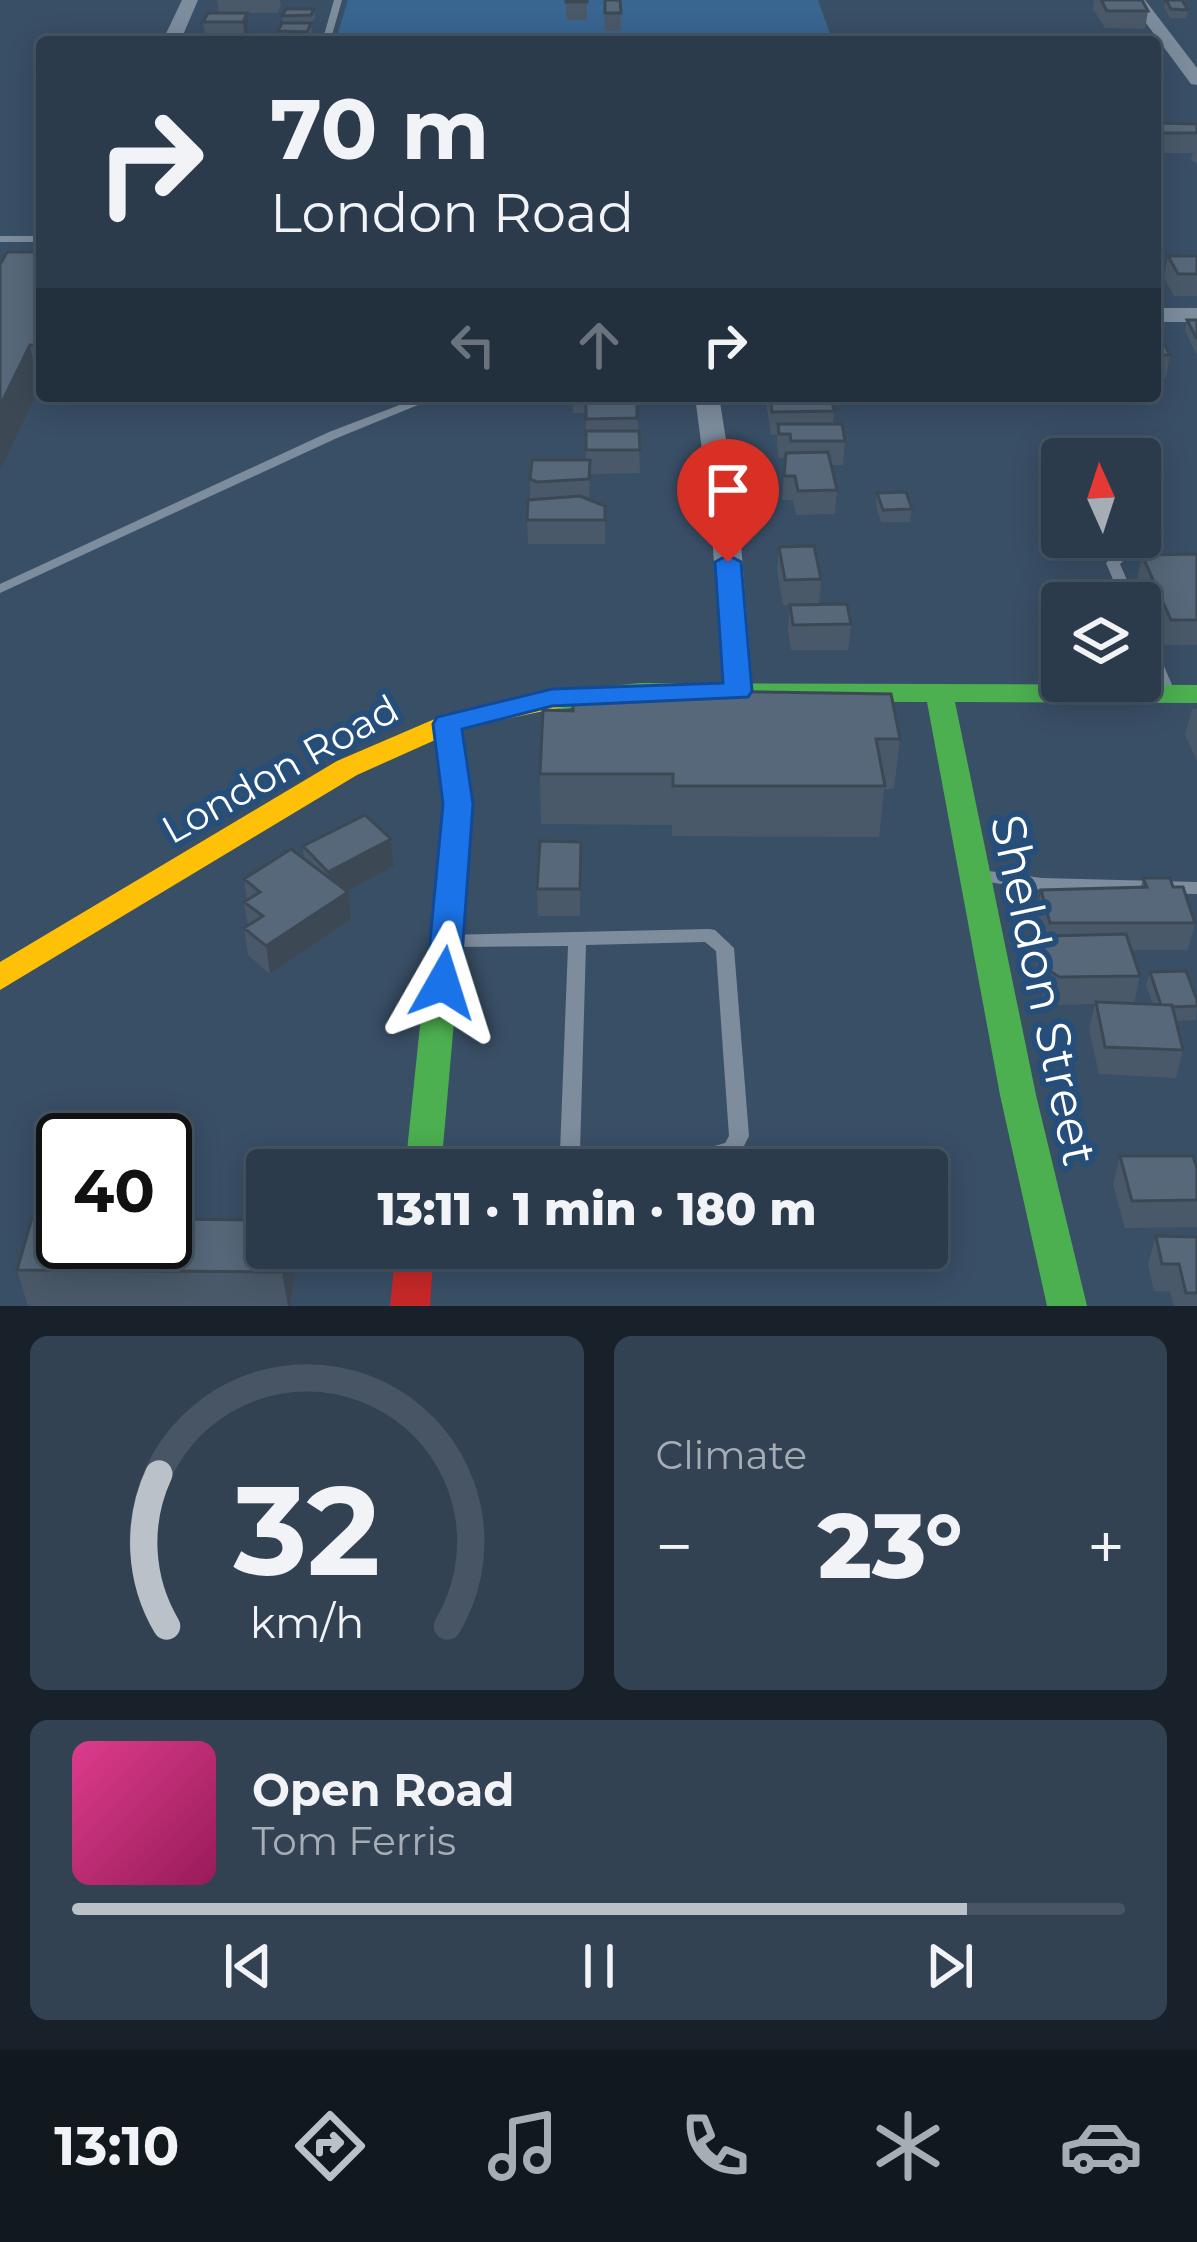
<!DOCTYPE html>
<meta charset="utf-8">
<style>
body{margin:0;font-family:Montserrat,sans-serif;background:#334253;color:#f1f3f6;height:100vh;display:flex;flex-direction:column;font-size:45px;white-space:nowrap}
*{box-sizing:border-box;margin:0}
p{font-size:39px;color:#a6adb5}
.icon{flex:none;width:66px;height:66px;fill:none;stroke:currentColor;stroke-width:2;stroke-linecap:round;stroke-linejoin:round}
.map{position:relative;height:1306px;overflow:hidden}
.details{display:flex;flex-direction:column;gap:30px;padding:30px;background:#18202a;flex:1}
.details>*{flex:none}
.top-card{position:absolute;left:36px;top:36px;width:1125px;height:366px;border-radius:12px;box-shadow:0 6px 30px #0003,0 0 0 3px #475564;background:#2b3b4c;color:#f1f3f6;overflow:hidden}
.needle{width:78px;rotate:357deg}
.controls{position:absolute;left:1041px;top:438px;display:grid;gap:24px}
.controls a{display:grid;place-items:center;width:120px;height:120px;border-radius:12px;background:#2b3b4c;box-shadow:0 6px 30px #0003,0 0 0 3px #475564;font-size:60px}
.speed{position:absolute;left:36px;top:1113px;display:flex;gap:24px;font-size:60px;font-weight:700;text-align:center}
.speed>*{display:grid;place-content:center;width:156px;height:156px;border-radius:50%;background:#2b3b4c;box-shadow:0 6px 30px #0003,0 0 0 3px #475564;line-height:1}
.speed .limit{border:6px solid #111;border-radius:18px;background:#fff;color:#111}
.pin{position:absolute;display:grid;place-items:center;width:102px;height:102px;color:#fff;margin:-123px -51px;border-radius:50% 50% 50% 0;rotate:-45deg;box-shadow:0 0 12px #0007}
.pin .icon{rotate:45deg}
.me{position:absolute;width:132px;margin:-66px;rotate:6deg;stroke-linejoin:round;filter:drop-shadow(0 0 9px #0008)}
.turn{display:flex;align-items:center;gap:42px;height:252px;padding:0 36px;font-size:54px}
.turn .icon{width:156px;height:156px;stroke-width:2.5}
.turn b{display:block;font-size:84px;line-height:102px}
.lanes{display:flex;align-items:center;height:114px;padding:0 36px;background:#0003;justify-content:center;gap:60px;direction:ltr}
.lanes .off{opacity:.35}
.big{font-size:90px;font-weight:800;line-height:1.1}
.details .card{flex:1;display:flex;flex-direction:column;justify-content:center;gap:18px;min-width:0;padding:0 42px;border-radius:18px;background:#334253}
.details .dial{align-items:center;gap:0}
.dial svg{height:312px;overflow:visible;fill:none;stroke:#475564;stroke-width:7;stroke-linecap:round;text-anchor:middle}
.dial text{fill:#f1f3f6;stroke:none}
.song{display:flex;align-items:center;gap:36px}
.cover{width:144px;height:144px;border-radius:18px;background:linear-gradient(135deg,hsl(330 70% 55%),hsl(330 70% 35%))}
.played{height:12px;border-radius:6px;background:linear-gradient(90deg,#bac1c9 85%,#475564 85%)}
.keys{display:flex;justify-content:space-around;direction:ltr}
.heat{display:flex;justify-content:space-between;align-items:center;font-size:66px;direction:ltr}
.details .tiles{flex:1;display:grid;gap:30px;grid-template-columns:1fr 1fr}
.card:last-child{grid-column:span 2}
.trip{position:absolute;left:246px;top:1149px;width:702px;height:120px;border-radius:12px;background:#2b3b4c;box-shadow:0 6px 30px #0003,0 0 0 3px #475564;font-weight:800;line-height:120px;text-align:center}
.tab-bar{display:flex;height:192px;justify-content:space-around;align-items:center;background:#11181e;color:#a6adb5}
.tab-bar .icon{width:84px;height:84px}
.tab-bar .active{color:#bac1c9}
.tab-bar b{font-size:54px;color:#f1f3f6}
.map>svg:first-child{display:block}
.green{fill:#396591}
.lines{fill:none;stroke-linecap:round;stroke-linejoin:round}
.lane{fill:#7d8d9d;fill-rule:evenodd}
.street{fill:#7d8d9d;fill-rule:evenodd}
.fast{fill:#4caf50;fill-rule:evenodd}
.slow{fill:#ffc107;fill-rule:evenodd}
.jam{fill:#c62828;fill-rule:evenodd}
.wall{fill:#4a5969}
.shaded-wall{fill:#3c4955}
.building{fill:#56687a;stroke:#3c4955;stroke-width:3}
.route{fill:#1a73e8;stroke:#114b97;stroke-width:3}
.labels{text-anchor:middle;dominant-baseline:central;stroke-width:12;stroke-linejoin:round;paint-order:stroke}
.street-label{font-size:39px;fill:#fff;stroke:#254e7a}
.near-street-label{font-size:48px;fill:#fff;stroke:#254e7a}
</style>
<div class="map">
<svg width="1197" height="1306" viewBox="0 0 1197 1306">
<rect width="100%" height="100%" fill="#394f66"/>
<!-- green -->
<path class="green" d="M 348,0 L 818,0 L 833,42 L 335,42 Z"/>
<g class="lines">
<!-- lane -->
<path class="lane" d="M 334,0 L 342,0 L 330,42 L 322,42 Z
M 0,236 L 42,236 L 42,242 L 0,242 Z
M 423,396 L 440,396 L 337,438 L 0,593 L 0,584 L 329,432 Z
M 1119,537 L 1133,537 L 1138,547 L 1120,564 L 1137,603 L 1123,603 L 1106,563 L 1124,546 Z
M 1140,623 L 1147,627 L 1176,694 L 1173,697 L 1168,699 L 1160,694 L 1140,645 Z
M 981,870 L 1042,878 L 1197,882 L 1197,894 L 1042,890 L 975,880 L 972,876 L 975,872 Z
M 709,929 L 715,930 L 734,948 L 749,1136 L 739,1156 L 704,1165 L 570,1169 L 433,1166 L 426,1164 L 423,1158 L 426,1152 L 433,1150 L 560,1152 L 568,946 L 451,947 L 445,945 L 442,940 L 445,935 ZM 705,942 L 716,951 L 729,1136 L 725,1143 L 704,1149 L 580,1152 L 586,945 Z"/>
<!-- street -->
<path class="street" d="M 182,0 L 198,0 L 180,42 L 162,42 Z
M 1129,0 L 1145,0 L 1197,68 L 1197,85 L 1191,84 Z
M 1155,308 L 1197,308 L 1197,322 L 1155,322 Z
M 695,396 L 719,396 L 739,520 L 753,691 L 738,701 L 723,691 L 711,520 Z"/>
<!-- fast -->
<path class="fast" d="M 640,683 L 1197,685 L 1197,703 L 955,702 L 1036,1095 L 1087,1306 L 1047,1306 L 1000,1095 L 927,702 L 640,701 L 553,710 L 539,701 L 553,692 Z
M 447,715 L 461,724 L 473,804 L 441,1170 L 405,1170 L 443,804 L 433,724 Z"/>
<!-- slow -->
<path class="slow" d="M 553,692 L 567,701 L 563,707 L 462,728 L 357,775 L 0,990 L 0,962 L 337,761 L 444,715 Z"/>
<!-- jam -->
<path class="jam" d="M 396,1248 L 434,1248 L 430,1306 L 390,1306 Z"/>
</g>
<!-- wall -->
<path class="wall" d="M 217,0 L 280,0 L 281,6 L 277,13 L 247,13 L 249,30 L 245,40 L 241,40 L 241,42 L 208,42 L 209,40 L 206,40 L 203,22 L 219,13 Z
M 566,0 L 587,0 L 587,20 L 566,20 Z
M 604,0 L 620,0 L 621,31 L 605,31 Z
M 1094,0 L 1142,0 L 1148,11 L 1145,29 L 1105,28 L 1093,9 Z
M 1166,0 L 1188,10 L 1186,18 L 1170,18 L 1164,8 Z
M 314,9 L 315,18 L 311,24 L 312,32 L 307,41 L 279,40 L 278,31 L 283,23 L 282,16 Z
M 1155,123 L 1197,124 L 1197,164 L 1191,160 L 1193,153 L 1155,153 Z
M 42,252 L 42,389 L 39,389 L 0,471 L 0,265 Z
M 1168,256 L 1197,256 L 1197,296 L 1174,296 L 1164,278 Z
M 1187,320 L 1197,320 L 1197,355 L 1185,331 Z
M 1155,339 L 1170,355 L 1166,378 L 1155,378 Z
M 572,396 L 613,396 L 613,400 L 637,400 L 640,473 L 590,474 L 589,500 L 605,506 L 605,544 L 528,544 L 527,520 L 530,500 L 530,479 L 586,460 L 586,413 L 573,413 Z
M 767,396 L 840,396 L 840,402 L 832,402 L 834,411 L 833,424 L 845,441 L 843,465 L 831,465 L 837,490 L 835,514 L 796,515 L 793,500 L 782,500 L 785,457 L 778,458 L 777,435 L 771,435 L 767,409 Z
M 877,493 L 912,509 L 910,522 L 881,522 L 876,505 Z
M 779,547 L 821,579 L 819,604 L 783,605 L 777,571 Z
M 1197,554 L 1197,645 L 1165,645 L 1137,579 L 1142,555 Z
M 790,605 L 851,624 L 848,650 L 791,650 L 788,630 Z
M 1192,709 L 1197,709 L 1197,761 L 1185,735 Z
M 543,710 L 900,739 L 894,789 L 884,789 L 879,837 L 672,836 L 672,825 L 541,824 L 540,774 Z
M 391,839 L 394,866 L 347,891 L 351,919 L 270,974 L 248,955 L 244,928 L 248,926 L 244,902 L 247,900 L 244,879 L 304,859 L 303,846 Z
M 581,842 L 580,916 L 538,916 L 537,889 Z
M 1143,878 L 1173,887 L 1195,923 L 1188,950 L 1131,950 L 1140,976 L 1134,1004 L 1153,1004 L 1146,986 L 1150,972 L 1197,1000 L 1196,1020 L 1176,1021 L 1183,1050 L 1176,1078 L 1099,1074 L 1089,1029 L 1095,1004 L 1054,1005 L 1044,999 L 1036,967 L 1042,940 L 1036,917 L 1041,890 L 1141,887 Z
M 1120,1156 L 1197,1168 L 1197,1227 L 1125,1228 L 1113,1184 Z
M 1156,1236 L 1197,1237 L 1197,1306 L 1174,1306 L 1170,1292 L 1154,1291 L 1148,1264 Z
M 267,1248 L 295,1248 L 297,1260 L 290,1306 L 28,1306 L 17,1270 Z"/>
<!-- shaded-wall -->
<path class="shaded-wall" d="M 247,13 L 249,30 L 245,40 L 243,22 Z
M 30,345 L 39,389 L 0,471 L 0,406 Z
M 391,839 L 394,866 L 332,899 L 328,872 Z
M 348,892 L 351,919 L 270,974 L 266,946 Z
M 286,1248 L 295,1248 L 297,1260 L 290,1306 L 288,1306 L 282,1272 Z"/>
<!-- building -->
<path class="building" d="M 566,0 L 587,0 L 587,2 L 566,2 Z
M 605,0 L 620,0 L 621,13 L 605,13 Z
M 1101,0 L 1142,0 L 1148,11 L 1107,11 Z
M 1166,0 L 1182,0 L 1188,10 L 1171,9 Z
M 286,9 L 314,9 L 311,15 L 282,16 Z
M 208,13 L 247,13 L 243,22 L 203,22 Z
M 282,23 L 311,23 L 307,32 L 278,31 Z
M 210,37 L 240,37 L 238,42 L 208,42 Z
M 1155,123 L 1197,124 L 1197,133 L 1155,133 Z
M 7,252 L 42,252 L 42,345 L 30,345 L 0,406 L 0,265 Z
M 1168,256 L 1197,256 L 1197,274 L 1178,274 Z
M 1187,320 L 1197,320 L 1197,339 Z
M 1155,339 L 1161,339 L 1170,355 L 1155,355 Z
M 770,396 L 831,396 L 834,411 L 772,412 Z
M 637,400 L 637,418 L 586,419 L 586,401 Z
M 778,424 L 842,424 L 845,441 L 791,441 L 790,434 L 779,434 Z
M 586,431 L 639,431 L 640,450 L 586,450 Z
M 828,452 L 837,490 L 798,491 L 795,476 L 784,476 L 786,453 Z
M 532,460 L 590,460 L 589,479 L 537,482 L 530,479 Z
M 906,492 L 912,509 L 883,510 L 877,493 Z
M 580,496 L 605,506 L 605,520 L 527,520 L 528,500 Z
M 814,546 L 821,579 L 785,580 L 779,547 Z
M 1197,554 L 1197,620 L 1171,620 L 1142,555 Z
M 847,604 L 851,624 L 793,625 L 790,605 Z
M 573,689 L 891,694 L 900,739 L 876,739 L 885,786 L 673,786 L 673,774 L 540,774 L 543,710 L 573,711 Z
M 365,815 L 391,839 L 328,872 L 303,846 Z
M 540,841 L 581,842 L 580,889 L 537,889 Z
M 291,849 L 348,892 L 266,946 L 244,928 L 263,916 L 244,902 L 260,892 L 244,879 Z
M 1143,878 L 1170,878 L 1173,887 L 1183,887 L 1195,923 L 1050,923 L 1041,890 L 1147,887 Z
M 1126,934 L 1140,976 L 1059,977 L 1050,971 L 1041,940 L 1049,940 L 1047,936 Z
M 1186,971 L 1197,1000 L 1197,1006 L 1172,1007 L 1172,1005 L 1161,1005 L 1150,972 Z
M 1096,1002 L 1172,1005 L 1183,1050 L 1105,1047 Z
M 1120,1156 L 1193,1156 L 1197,1168 L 1197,1200 L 1132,1201 Z
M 32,1218 L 63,1218 L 63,1242 L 165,1242 L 165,1219 L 267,1220 L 267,1248 L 286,1248 L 282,1272 L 17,1270 Z
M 1156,1236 L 1197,1237 L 1197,1293 L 1186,1293 L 1179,1264 L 1162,1264 Z"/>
<!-- route -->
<path class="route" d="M 728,555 L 741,562 L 752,691 L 748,697 L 552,706 L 462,729 L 473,804 L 460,983 L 443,996 L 431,992 L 426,983 L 443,804 L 433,724 L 437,717 L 552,689 L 723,683 L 715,562 Z"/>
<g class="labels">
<!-- street labels -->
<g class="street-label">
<text transform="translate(280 769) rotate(-29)">London Road</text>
</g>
<!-- near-street labels -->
<g class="near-street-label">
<text transform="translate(1044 990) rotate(78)">Sheldon Street</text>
</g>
</g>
</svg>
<div class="controls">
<a><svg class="needle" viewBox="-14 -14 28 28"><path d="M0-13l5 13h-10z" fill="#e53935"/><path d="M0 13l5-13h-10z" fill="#a6adb5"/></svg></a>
<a><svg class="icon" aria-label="layers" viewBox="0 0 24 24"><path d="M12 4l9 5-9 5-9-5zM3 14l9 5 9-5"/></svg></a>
</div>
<div class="speed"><div class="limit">40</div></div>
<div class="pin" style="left:728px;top:562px;background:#d93025"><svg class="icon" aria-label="arrive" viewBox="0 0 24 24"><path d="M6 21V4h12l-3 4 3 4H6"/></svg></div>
<svg class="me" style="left:443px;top:983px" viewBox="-20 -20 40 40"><path d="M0-17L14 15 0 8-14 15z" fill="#1a73e8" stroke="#fff" stroke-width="4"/></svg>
<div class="trip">13:11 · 1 min · 180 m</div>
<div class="top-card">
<div class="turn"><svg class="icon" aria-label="right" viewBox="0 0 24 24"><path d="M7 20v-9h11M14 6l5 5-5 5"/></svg><div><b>70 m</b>London Road</div></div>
<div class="lanes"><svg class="icon off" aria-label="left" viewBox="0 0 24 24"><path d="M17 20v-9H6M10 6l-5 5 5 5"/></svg><svg class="icon off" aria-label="ahead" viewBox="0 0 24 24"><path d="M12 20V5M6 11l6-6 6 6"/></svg><svg class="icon" aria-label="right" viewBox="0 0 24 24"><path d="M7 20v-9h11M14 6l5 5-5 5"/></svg></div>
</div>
</div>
<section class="details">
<div class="tiles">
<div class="card dial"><svg viewBox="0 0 100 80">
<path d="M14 69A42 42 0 1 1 86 69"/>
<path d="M14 69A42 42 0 0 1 12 30" stroke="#bac1c9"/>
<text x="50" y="56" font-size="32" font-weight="700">32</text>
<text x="50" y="72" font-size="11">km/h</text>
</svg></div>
<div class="card"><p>Climate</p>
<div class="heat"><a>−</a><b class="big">23°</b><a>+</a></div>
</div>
<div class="card">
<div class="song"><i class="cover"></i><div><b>Open Road</b><p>Tom Ferris</p></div></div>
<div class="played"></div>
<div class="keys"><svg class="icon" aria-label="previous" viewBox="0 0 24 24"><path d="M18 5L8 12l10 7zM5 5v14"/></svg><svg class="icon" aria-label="pause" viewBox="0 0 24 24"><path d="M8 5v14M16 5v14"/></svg><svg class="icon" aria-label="next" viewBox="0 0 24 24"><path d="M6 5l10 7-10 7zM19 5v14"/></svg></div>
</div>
</div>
</section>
<nav class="tab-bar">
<b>13:10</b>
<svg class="icon active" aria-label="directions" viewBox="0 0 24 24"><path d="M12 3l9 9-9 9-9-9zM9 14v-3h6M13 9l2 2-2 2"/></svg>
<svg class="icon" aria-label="music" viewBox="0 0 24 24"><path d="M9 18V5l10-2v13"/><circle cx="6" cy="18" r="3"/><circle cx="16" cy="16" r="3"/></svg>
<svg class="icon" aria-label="phone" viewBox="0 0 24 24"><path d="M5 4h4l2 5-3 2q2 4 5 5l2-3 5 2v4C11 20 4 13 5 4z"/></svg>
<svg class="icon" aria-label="climate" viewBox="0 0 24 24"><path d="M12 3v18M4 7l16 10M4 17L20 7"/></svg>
<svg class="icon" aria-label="car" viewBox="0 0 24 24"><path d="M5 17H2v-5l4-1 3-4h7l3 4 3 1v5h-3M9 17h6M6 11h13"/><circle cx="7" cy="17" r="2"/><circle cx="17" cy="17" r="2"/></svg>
</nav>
